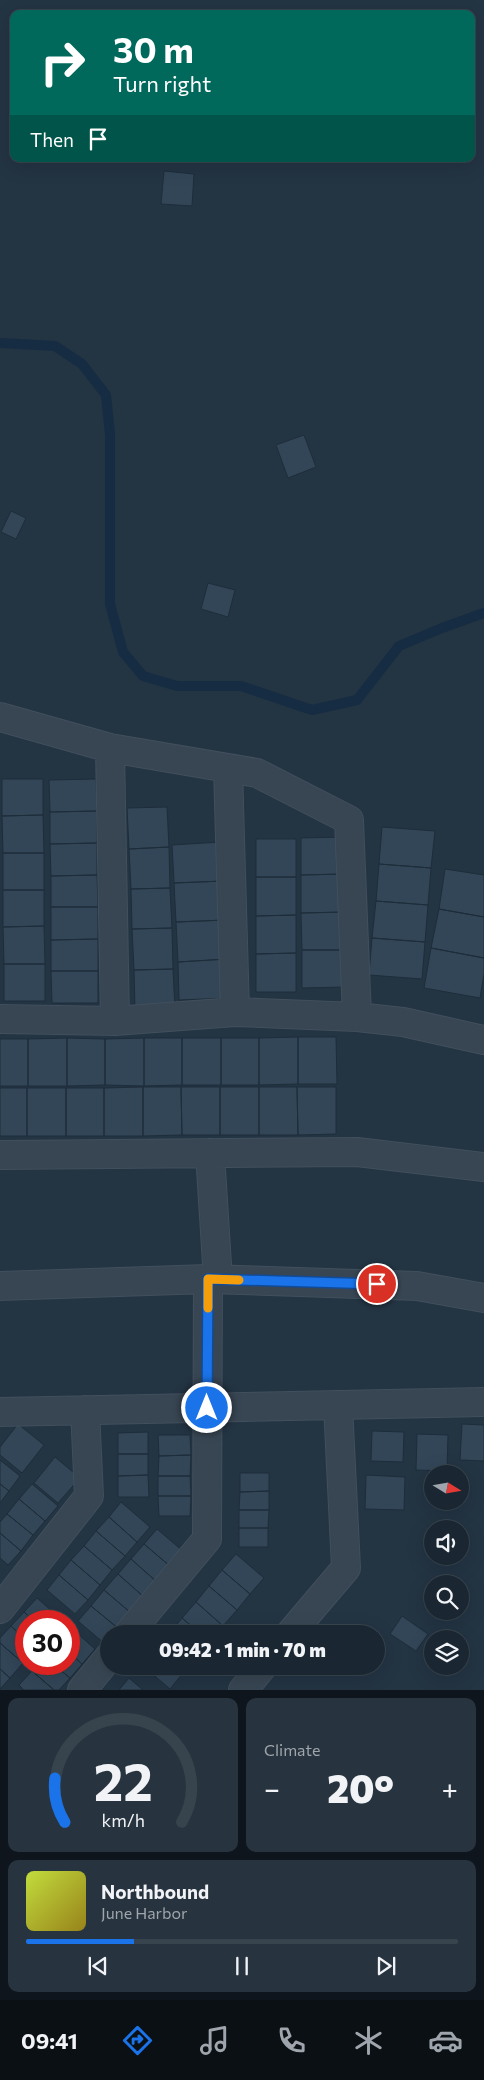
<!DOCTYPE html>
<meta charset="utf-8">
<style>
body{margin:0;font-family:Commissioner,sans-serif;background:#27333e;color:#f1f3f6;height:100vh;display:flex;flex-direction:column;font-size:19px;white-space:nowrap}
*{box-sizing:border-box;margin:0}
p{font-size:16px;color:#9fa5ac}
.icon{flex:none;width:28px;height:28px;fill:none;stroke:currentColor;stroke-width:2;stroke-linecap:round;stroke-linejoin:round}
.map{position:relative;height:1690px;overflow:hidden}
.drawer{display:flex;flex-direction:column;gap:8px;padding:8px;background:#0e151c;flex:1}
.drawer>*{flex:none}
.banner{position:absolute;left:10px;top:10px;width:465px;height:152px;border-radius:10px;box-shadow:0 5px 20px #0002,0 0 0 1px #38444d;background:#00695c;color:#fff;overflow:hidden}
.needle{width:32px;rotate:101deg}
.tools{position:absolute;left:424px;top:1465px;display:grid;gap:10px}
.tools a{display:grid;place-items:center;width:45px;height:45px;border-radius:50%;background:#1a2732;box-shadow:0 5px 20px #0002,0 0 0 1px #38444d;font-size:25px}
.speed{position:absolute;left:15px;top:1610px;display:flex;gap:10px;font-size:25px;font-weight:700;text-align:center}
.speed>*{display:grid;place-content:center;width:65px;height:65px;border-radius:50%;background:#1a2732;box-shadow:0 5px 20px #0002,0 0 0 1px #38444d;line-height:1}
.speed .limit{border:8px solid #d22;background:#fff;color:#111}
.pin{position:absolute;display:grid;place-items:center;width:42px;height:42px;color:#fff;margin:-21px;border:2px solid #fff;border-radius:50%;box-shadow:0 1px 5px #0007}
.me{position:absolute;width:55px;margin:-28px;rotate:0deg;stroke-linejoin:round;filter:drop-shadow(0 0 4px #0008)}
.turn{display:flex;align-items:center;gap:18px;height:105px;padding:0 20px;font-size:22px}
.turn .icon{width:65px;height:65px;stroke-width:2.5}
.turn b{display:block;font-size:35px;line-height:42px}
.then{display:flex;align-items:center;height:48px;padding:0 20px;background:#0003;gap:10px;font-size:19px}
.big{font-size:38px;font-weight:800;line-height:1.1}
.drawer .card{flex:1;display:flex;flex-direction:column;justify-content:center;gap:8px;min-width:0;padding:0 18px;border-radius:10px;background:#27333e}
.drawer .dial{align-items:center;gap:0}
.dial svg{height:130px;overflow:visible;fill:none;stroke:#38444d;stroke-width:7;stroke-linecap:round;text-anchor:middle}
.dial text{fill:#f1f3f6;stroke:none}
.song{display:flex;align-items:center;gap:15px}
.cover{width:60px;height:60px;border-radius:8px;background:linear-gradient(135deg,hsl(70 70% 55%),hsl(50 70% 35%))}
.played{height:5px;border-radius:2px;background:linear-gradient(90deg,#1a73e8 25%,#38444d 25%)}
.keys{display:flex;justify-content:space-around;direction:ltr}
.heat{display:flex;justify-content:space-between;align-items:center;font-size:28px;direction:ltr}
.drawer .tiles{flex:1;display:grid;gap:8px;grid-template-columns:1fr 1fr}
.card:last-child{grid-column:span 2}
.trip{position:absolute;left:100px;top:1625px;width:285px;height:50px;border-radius:25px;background:#1a2732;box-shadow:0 5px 20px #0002,0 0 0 1px #38444d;font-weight:800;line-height:50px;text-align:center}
.tabs{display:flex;height:80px;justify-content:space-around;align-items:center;background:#0a1014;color:#9fa5ac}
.tabs .icon{width:35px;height:35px}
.tabs .current{color:#1a73e8}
.tabs b{font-size:22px;color:#f1f3f6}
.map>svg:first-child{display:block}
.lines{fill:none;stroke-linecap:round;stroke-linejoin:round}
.stream{stroke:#152c43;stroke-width:10}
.building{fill:#324658;stroke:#1e2d3a}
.minor-casing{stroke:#424f5c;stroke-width:30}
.minor{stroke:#384653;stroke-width:28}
.route-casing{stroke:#114b97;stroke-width:12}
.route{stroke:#1a73e8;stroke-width:9}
.slow{stroke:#f59e0b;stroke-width:9}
</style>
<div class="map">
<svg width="484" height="1690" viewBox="0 0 484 1690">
<rect width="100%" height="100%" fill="#233443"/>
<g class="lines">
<!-- stream -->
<path class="stream" d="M 0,343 L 55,346 L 82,364 L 106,395 L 110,434 L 110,604 L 123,652 L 143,676 L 177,686 L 241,686 L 312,710 L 357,700 L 399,646 L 442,628 L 484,613"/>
</g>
<!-- building -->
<path class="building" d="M 164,171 L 194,174 L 192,206 L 161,204 Z
M 304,435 L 316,467 L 288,478 L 276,445 Z
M 11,511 L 26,518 L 16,539 L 1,532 Z
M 208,583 L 235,590 L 228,617 L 201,609 Z
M 2,779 L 43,779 L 43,815 L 2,816 Z
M 96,779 L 97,811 L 50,812 L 49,780 Z
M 167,807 L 169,847 L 129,849 L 127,808 Z
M 97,811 L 97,843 L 50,844 L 50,812 Z
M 43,815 L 44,853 L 3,853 L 2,816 Z
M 382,827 L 435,831 L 431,868 L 379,864 Z
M 344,837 L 344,874 L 301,875 L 301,838 Z
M 256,839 L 296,839 L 296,877 L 256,877 Z
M 221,842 L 223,881 L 174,883 L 172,845 Z
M 97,843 L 97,875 L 51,876 L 50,844 Z
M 169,847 L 170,888 L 131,889 L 129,849 Z
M 3,853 L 44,853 L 44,890 L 3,890 Z
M 379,864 L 431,868 L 428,905 L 376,901 Z
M 445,869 L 484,875 L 484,917 L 439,909 Z
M 344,874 L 345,912 L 301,913 L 301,875 Z
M 97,875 L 98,907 L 51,907 L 51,876 Z
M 256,877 L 296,877 L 296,915 L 256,916 Z
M 223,881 L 225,920 L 176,922 L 174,883 Z
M 170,888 L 172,928 L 132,929 L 131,889 Z
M 3,890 L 44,890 L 44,926 L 3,927 Z
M 376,901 L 428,905 L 425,942 L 372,938 Z
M 51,907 L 98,907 L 98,939 L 51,940 Z
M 439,909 L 484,917 L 484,958 L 431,948 Z
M 345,912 L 345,950 L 302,950 L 301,913 Z
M 296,915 L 296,953 L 256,954 L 256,916 Z
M 225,920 L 227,959 L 178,962 L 176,922 Z
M 44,926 L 45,964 L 4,964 L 3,927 Z
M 172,928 L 173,969 L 134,970 L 132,929 Z
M 372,938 L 425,942 L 422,979 L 369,975 Z
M 98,939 L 98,971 L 51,971 L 51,940 Z
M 431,948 L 484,958 L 484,974 L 480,998 L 424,988 Z
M 302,950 L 345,950 L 345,987 L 302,988 Z
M 296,953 L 296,992 L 256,992 L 256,954 Z
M 227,959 L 228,998 L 179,1000 L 178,962 Z
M 4,964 L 45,964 L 45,1001 L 4,1001 Z
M 173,969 L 175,1009 L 135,1010 L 134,970 Z
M 51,971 L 98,971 L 98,1003 L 52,1003 Z
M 298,1037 L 298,1084 L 259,1085 L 259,1038 Z
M 298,1037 L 336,1037 L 337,1084 L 298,1084 Z
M 67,1038 L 105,1039 L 105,1085 L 67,1086 Z
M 67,1038 L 67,1086 L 28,1086 L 28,1039 Z
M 144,1038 L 182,1038 L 182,1085 L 144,1086 Z
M 144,1038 L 144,1086 L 105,1085 L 105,1039 Z
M 182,1038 L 221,1038 L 221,1085 L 182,1085 Z
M 221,1038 L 259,1038 L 259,1085 L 221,1085 Z
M 0,1039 L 28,1039 L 28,1086 L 0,1086 Z
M 143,1087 L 143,1136 L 104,1136 L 104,1088 Z
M 143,1087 L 181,1087 L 182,1135 L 143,1136 Z
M 181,1087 L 220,1087 L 220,1135 L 182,1135 Z
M 220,1087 L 259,1087 L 259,1135 L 220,1135 Z
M 259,1087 L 297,1087 L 298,1135 L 259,1135 Z
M 297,1087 L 336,1087 L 336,1134 L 298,1135 Z
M 0,1088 L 27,1088 L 27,1136 L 0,1136 Z
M 27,1088 L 66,1088 L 66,1136 L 27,1136 Z
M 66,1088 L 104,1088 L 104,1136 L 66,1136 Z
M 18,1424 L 44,1445 L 22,1473 L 0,1455 L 0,1447 Z
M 462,1424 L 484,1425 L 484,1461 L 460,1460 Z
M 372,1431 L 404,1432 L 403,1462 L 371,1461 Z
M 148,1432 L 148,1454 L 118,1454 L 118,1433 Z
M 417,1434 L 448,1435 L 447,1471 L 416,1470 Z
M 158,1435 L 190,1435 L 191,1455 L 159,1456 Z
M 118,1454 L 148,1454 L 148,1475 L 118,1476 Z
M 191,1455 L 190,1476 L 158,1476 L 159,1456 Z
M 55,1457 L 80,1478 L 58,1503 L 34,1483 Z
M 0,1460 L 20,1476 L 9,1491 L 0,1484 Z
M 240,1473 L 269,1473 L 269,1491 L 240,1492 Z
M 148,1475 L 149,1497 L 118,1497 L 118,1476 Z
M 366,1475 L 405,1477 L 404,1510 L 365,1509 Z
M 158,1476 L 190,1476 L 191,1496 L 158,1496 Z
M 0,1484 L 9,1491 L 0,1503 Z
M 32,1484 L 58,1506 L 45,1521 L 19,1499 Z
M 269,1491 L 269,1510 L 239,1510 L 240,1492 Z
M 158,1496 L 191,1496 L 190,1516 L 159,1516 Z
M 19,1499 L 45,1521 L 33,1535 L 7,1514 Z
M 121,1502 L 150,1527 L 137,1542 L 109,1517 Z
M 239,1510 L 269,1510 L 268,1528 L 239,1528 Z
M 7,1514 L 33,1535 L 21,1551 L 0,1533 L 0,1522 Z
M 109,1517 L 137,1542 L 125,1556 L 96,1531 Z
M 239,1528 L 268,1528 L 268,1547 L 239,1547 Z
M 157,1529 L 184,1552 L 171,1567 L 144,1544 Z
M 96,1531 L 125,1556 L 112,1570 L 84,1546 Z
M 0,1533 L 21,1551 L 8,1565 L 0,1558 Z
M 144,1544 L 171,1567 L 158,1583 L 131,1559 Z
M 84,1546 L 112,1570 L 100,1585 L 71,1560 Z
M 236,1554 L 264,1578 L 250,1594 L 222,1570 Z
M 131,1559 L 158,1583 L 145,1598 L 118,1574 Z
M 71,1560 L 100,1585 L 88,1600 L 59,1575 Z
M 222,1570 L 250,1594 L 237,1610 L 209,1586 Z
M 118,1574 L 145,1598 L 131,1613 L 104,1590 Z
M 59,1575 L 88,1600 L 75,1614 L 47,1590 Z
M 209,1586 L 237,1610 L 223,1626 L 196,1602 Z
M 104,1590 L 131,1613 L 119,1629 L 91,1606 Z
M 37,1598 L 62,1620 L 60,1621 L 34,1621 L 24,1612 Z
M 196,1602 L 223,1626 L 217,1634 L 201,1634 L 182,1618 Z
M 91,1606 L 119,1629 L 114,1634 L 109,1634 L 109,1640 L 105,1644 L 78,1621 Z
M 24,1612 L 34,1621 L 26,1621 L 26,1640 L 11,1626 Z
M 402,1616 L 428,1634 L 416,1651 L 390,1634 Z
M 182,1618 L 201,1634 L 169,1634 Z
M 11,1626 L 26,1640 L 26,1659 L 23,1663 L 0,1643 L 0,1638 Z
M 70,1627 L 95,1649 L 82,1664 L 69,1652 Z
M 0,1643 L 23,1663 L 10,1678 L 0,1669 Z
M 69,1652 L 82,1664 L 70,1678 L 53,1664 L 69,1664 Z
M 38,1664 L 53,1664 L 70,1678 L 59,1690 L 54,1690 L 32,1671 Z
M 143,1666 L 175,1666 L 183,1673 L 170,1689 Z
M 175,1666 L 189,1666 L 183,1673 Z
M 0,1669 L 10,1678 L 0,1689 Z
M 32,1671 L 54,1690 L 24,1690 L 19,1685 Z
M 129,1678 L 143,1690 L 119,1690 Z"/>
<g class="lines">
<!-- minor casing -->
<g class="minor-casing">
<path id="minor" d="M 0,717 L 110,748 L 257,773 L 349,820 L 357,1017
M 110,748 L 115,1021
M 228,768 L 235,1012
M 0,1019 L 115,1021 L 235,1012 L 357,1017 L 403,1022 L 484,1040
M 210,1153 L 218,1280
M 0,1155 L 357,1152 L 484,1167
M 0,1286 L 208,1279 L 417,1286 L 484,1298
M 0,1412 L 484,1402
M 0,1609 L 89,1496 L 85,1410
M 128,1634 L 207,1539 L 208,1279
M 290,1634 L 346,1568 L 338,1405
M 82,1690 L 109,1657
M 243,1690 L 263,1666"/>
</g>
<!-- minor -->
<use href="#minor" class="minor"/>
</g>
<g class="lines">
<!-- route casing -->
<g class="route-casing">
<path id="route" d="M 207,1408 L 208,1279 L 377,1284"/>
</g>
<!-- route -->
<use href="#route" class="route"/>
<!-- slow -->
<path class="slow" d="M 208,1308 L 208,1279 L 239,1280"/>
</g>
</svg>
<div class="tools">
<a><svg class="needle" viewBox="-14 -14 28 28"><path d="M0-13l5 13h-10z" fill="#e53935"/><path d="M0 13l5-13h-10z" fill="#9fa5ac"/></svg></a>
<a><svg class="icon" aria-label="sound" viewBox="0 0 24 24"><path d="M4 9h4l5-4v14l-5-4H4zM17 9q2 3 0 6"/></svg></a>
<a><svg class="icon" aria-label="search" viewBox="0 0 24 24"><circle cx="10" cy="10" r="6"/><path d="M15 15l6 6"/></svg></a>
<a><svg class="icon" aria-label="layers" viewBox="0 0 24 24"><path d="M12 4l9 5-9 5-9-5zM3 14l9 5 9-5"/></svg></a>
</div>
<div class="speed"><div class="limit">30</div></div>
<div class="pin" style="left:377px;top:1284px;background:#d93025"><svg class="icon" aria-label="arrive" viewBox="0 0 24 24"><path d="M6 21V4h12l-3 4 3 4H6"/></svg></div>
<svg class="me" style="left:207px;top:1408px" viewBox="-20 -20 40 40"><circle r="17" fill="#1a73e8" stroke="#fff" stroke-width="3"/><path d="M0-11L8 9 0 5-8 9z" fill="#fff"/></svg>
<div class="trip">09:42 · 1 min · 70 m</div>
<div class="banner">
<div class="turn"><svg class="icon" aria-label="right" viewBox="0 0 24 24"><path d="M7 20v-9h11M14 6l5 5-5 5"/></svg><div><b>30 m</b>Turn right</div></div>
<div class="then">Then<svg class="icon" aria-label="arrive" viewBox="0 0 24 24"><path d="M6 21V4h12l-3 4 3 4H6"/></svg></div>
</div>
</div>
<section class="drawer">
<div class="tiles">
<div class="card dial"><svg viewBox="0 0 100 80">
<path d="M14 69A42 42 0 1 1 86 69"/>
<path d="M14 69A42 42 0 0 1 8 42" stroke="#1a73e8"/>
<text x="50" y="56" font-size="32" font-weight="700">22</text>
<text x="50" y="72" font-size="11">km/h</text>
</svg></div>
<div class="card"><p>Climate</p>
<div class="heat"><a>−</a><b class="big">20°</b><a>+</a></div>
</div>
<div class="card">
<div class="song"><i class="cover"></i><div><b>Northbound</b><p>June Harbor</p></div></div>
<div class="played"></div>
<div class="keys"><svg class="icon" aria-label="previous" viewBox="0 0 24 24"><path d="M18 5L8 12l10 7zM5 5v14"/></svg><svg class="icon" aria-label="pause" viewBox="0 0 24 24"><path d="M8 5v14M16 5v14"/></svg><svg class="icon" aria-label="next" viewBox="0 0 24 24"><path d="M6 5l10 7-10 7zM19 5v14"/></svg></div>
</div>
</div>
</section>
<nav class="tabs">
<b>09:41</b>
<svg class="icon current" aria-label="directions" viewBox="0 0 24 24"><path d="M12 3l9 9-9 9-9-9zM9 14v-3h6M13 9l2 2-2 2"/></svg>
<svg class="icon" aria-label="music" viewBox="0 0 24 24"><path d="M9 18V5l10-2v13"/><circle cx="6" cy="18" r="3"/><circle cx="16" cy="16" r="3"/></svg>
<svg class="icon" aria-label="phone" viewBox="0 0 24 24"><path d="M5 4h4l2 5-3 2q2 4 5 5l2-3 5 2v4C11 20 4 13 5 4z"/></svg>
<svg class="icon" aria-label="climate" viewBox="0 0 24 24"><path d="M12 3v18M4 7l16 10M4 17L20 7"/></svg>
<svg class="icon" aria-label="car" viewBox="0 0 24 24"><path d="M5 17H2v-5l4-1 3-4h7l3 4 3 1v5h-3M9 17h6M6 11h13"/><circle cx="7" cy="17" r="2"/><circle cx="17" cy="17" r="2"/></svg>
</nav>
